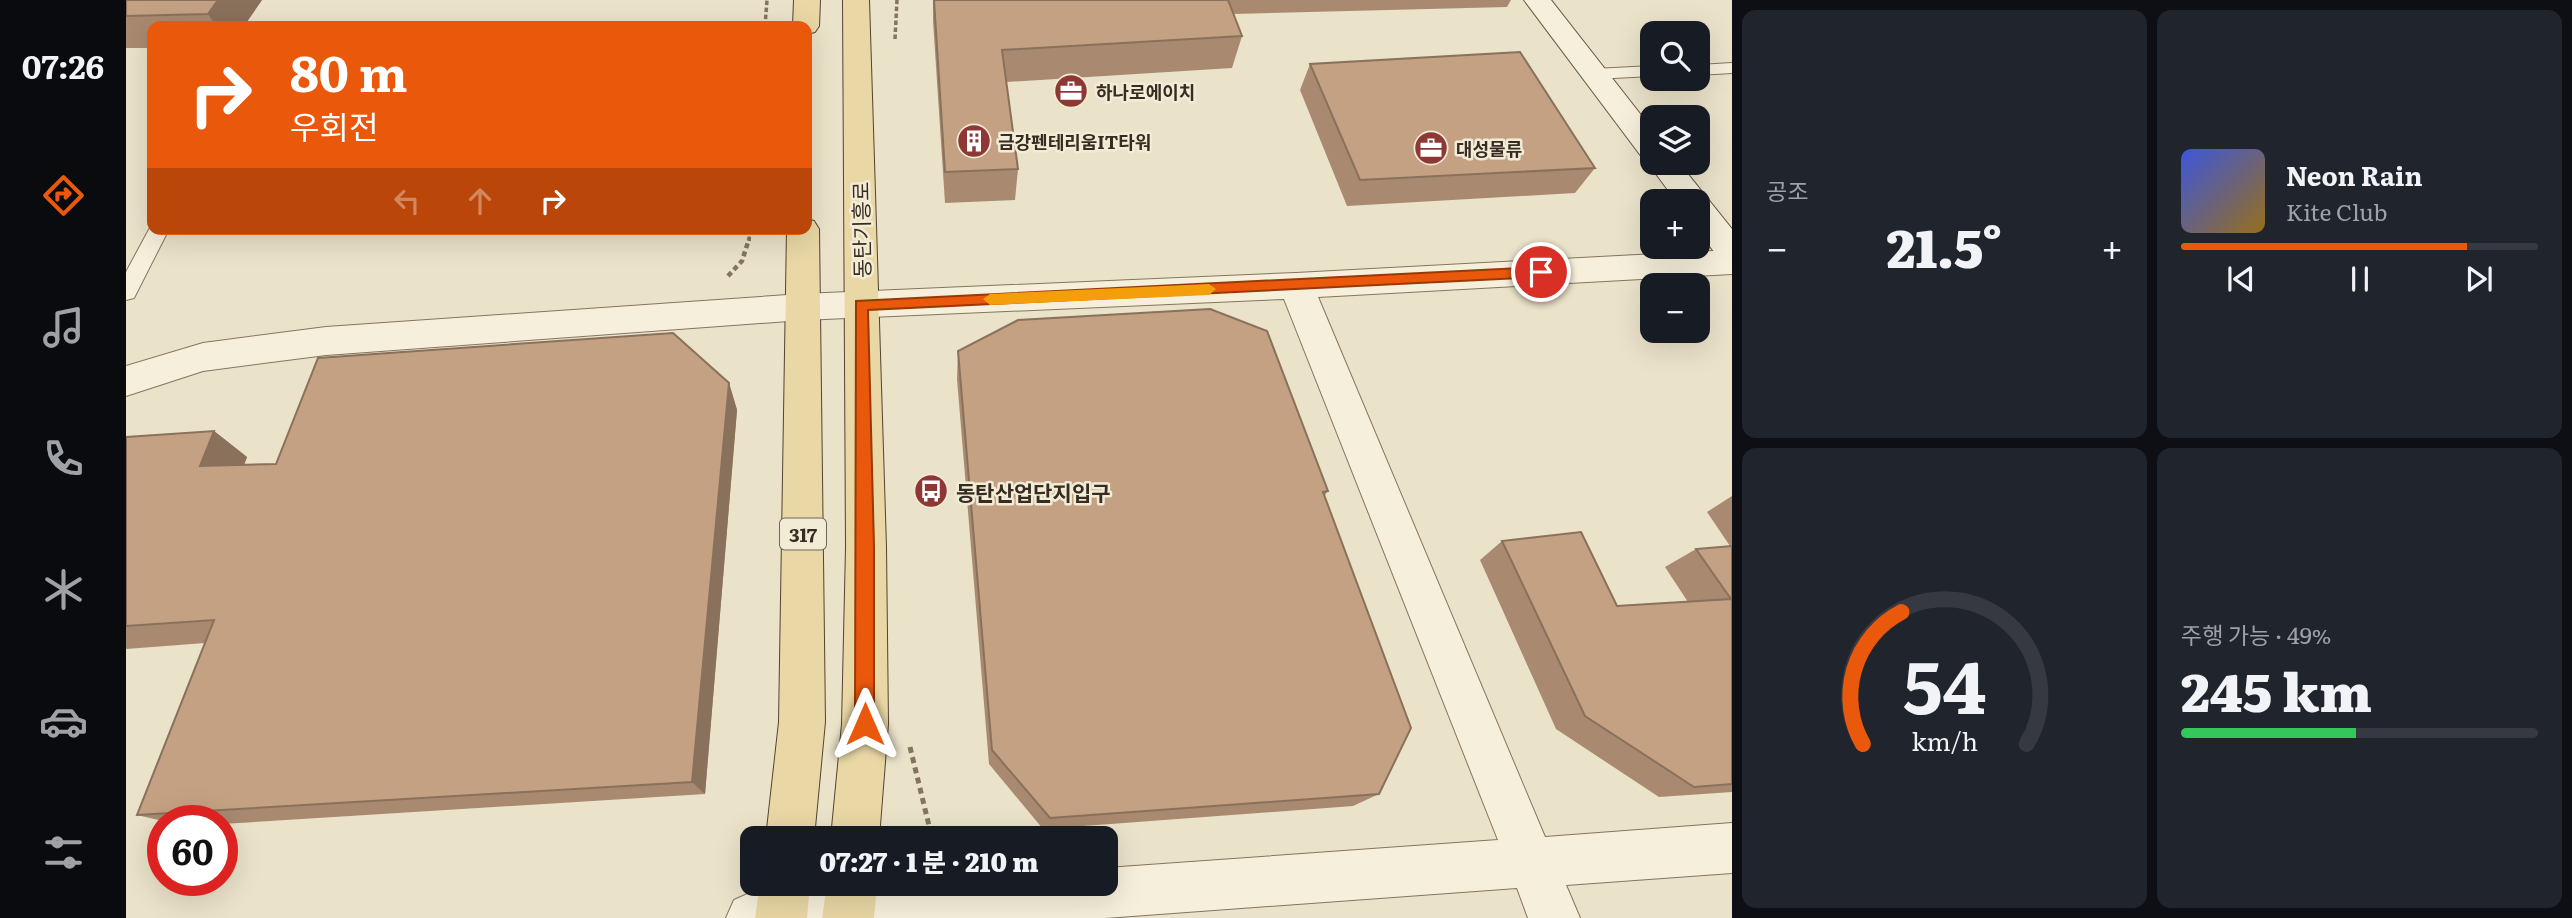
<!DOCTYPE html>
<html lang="ko">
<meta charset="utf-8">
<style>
body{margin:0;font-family:Literata,"Noto Sans KR",serif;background:#20242c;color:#f1f3f6;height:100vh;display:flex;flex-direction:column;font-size:26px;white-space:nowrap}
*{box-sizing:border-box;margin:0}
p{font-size:23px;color:#9ea1a6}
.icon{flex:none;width:38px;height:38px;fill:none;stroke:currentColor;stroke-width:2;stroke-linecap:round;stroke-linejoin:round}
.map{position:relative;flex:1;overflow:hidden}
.sheet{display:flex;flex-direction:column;gap:10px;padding:10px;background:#0d0f14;width:840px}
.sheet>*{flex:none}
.hud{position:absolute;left:21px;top:21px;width:665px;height:214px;border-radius:14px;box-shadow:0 7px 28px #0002;background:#ea580c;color:#fff;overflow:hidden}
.tools{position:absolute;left:1514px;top:21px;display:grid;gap:14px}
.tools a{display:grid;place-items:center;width:70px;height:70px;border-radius:14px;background:#171b24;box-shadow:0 7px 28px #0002;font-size:35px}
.speed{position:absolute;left:21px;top:805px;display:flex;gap:14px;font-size:35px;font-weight:700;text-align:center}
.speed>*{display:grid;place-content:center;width:91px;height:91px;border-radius:50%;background:#171b24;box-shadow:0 7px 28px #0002;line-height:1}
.speed .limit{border:10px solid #d22;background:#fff;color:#111}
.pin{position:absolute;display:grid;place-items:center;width:60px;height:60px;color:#fff;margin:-30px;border:4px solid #fff;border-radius:50%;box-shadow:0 2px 7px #0007}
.me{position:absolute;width:77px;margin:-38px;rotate:0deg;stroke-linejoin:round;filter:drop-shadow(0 0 5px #0008)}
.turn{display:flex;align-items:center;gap:24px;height:147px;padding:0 28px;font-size:32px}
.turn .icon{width:91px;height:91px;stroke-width:2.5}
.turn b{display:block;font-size:49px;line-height:60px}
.lanes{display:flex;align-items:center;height:66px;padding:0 28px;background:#0003;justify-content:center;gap:35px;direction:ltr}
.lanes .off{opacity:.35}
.big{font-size:52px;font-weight:800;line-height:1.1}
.sheet .widget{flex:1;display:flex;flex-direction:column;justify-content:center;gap:10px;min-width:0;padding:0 24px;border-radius:14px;background:#20242c}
.sheet .dial{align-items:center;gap:0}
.dial svg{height:182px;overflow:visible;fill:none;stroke:#363941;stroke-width:7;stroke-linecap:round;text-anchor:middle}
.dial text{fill:#f1f3f6;stroke:none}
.song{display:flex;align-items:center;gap:21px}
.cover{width:84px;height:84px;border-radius:10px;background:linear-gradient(135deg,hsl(230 70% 55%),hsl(40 70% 35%))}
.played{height:7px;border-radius:4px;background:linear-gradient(90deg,#ea580c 80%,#363941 80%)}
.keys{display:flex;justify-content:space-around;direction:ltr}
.heat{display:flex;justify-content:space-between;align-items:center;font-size:38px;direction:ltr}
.charge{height:10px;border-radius:5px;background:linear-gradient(90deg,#34c759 49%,#363941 0)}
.sheet .tiles{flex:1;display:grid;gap:10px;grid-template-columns:repeat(2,1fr)}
.trip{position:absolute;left:614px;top:826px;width:378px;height:70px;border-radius:14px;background:#171b24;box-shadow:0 7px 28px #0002;font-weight:800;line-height:70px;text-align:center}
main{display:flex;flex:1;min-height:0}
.dock{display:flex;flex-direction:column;width:126px;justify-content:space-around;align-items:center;background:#090b0e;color:#9ea1a6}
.dock .icon{width:49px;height:49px}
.dock .current{color:#ea580c}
.dock b{font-size:32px;color:#f1f3f6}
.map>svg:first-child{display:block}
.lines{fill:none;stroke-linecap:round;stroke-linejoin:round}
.lane-casing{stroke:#85755f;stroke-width:2}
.street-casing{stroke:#85755f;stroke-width:2}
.secondary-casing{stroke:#675642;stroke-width:2}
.primary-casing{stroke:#534333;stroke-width:2}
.path-far2{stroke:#85755f;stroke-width:3.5;stroke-dasharray:4.5 2.5;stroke-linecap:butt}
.path-far1{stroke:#85755f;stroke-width:4.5;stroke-dasharray:5 3.5;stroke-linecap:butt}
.path{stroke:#85755f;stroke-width:5;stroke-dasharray:6 4.5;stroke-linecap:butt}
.lane{fill:#f6efdb;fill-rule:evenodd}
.street{fill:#f6efdb;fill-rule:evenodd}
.secondary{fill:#f6efdb;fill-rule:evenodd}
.primary{fill:#e9d7a5;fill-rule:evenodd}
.wall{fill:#a98a70}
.shaded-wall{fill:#89715b}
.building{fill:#c4a182;stroke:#89715b;stroke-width:2}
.route{fill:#ea580c;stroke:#983908;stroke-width:2}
.slow{fill:#f59e0b}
.labels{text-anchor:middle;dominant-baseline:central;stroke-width:5;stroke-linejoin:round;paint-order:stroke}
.far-poi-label{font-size:18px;font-weight:bold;fill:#372c21;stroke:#f2ecd7;text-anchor:start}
.shield{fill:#f2ecd7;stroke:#6f6658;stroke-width:2}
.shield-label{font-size:19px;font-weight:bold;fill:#372c21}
.street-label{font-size:21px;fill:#372c21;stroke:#f2ecd7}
.poi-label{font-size:21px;font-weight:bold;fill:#372c21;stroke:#f2ecd7;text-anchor:start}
</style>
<main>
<nav class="dock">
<b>07:26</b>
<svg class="icon current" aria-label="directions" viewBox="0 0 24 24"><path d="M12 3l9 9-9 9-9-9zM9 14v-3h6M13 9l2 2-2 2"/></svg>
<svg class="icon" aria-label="music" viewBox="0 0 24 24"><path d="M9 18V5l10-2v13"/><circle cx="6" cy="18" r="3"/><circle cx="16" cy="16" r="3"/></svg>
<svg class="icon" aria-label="phone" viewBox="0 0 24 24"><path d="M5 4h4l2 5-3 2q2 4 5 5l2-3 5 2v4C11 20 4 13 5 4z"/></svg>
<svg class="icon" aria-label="climate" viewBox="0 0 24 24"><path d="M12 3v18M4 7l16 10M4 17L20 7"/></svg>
<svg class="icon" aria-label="car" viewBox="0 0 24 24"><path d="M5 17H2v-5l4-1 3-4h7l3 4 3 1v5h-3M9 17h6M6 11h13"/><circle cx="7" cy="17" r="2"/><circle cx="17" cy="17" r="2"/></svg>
<svg class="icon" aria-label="filters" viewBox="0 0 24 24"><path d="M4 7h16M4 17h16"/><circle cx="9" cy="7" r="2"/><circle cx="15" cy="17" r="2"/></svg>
</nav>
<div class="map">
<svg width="1606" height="918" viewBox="0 0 1606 918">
<rect width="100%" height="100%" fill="#eae2c9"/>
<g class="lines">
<!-- lane casing -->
<g class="lane-casing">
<path id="lane" d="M 1606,63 L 1606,73 L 1572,75 L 1572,65 Z
M 1526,66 L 1526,76 L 1468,79 L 1459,74 L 1468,69 Z
M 26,224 L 26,229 L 43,229 L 8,298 L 0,300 L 0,272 Z"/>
</g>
<!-- street casing -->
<g class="street-casing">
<path id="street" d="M 1606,250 L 1606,274 L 1192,297 L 1419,837 L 1606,823 L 1606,873 L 1440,885 L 1454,918 L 1402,918 L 1391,888 L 979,918 L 600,918 L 608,900 L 626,892 L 750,884 L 980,884 L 980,868 L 1372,840 L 1158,299 L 676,320 L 200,355 L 77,371 L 0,396 L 0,366 L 77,343 L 200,327 L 676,294 L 1170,273 Z"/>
</g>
<!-- secondary casing -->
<g class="secondary-casing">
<path id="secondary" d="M 1398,0 L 1425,0 L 1526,129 L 1526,163 L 1553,163 L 1606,229 L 1606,264 L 1594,260 L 1572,230 L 1572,201 L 1550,201 L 1522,163 L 1525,159 L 1515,156 Z"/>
</g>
<!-- primary casing -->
<g class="primary-casing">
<path id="primary" d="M 668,0 L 694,0 L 693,26 L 689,32 L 681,34 L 681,26 L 667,26 Z
M 717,0 L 743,0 L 760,547 L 762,724 L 753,838 L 705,838 L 716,724 L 720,547 Z
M 681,219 L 688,221 L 693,229 L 699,722 L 688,838 L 640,838 L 653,722 L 661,229 L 681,229 Z
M 634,884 L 684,884 L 681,918 L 629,918 Z
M 701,884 L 751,884 L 748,918 L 696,918 Z"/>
</g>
<!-- path-far2 -->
<path class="path-far2" d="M 639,26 L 641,0
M 769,39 L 771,0
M 623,241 L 624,229"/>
<!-- path-far1 -->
<path class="path-far1" d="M 602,276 L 616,261 L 623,239"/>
<!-- path -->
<path class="path" d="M 784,747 L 806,838"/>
<!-- lane -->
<use href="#lane" class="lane"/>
<!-- street -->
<use href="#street" class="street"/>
<!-- secondary -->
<use href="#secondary" class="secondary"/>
<!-- primary -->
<use href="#primary" class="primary"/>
</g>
<!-- wall -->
<path class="wall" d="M 0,0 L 136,0 L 118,26 L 26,26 L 26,48 L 0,48 Z
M 807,0 L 1385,0 L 1381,7 L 1107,14 L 1116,36 L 1106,68 L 880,82 L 892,169 L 889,200 L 819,203 L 807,21 Z
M 1184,64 L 1469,168 L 1449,193 L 1221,206 L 1174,90 Z
M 832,351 L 1202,491 L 1199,495 L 1253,794 L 1227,806 L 917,829 L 863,764 L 831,379 Z
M 603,383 L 611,410 L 579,794 L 96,824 L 96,821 L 37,821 L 11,815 L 79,643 L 0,649 L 0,437 L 88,431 L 121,457 L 118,465 L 150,464 Z
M 1606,496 L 1606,792 L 1533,797 L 1430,729 L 1354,560 L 1376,541 L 1491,606 L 1562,602 L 1539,567 L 1570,549 L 1604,546 L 1581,512 Z"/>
<!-- shaded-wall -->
<path class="shaded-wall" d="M 92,0 L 136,0 L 118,26 L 90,26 L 82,14 Z
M 603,383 L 611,410 L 579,794 L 566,782 Z
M 88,431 L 121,457 L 108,492 L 74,466 Z"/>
<!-- building -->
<path class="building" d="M 0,0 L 92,0 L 82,14 L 0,16 Z
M 808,0 L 1102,0 L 1116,36 L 876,50 L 892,169 L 819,172 Z
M 1394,52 L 1469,168 L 1234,180 L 1184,64 Z
M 1084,309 L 1141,331 L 1202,491 L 1197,492 L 1285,728 L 1253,794 L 924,818 L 866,750 L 832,351 L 892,320 Z
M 547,333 L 603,383 L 566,782 L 11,815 L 88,620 L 0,626 L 0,437 L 88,431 L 74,466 L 150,464 L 192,358 Z
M 1455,532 L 1491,606 L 1605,599 L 1570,549 L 1606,546 L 1606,784 L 1568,787 L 1459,716 L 1376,541 Z"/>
<!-- route -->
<path class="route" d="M 1415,267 L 1422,272 L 1415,277 L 742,310 L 748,547 L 748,724 L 745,731 L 739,734 L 732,731 L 729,724 L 730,301 Z"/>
<!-- slow -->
<path class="slow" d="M 1083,284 L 1090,289 L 1083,295 L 864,305 L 857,299 L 864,294 Z"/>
<!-- icons -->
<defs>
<g id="office-disc" transform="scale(1.75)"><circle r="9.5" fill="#8e3835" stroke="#f2ecd7"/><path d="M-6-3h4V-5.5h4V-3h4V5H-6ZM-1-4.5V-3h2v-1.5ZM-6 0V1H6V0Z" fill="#fff"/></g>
<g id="building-disc" transform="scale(1.75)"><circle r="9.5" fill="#8e3835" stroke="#f2ecd7"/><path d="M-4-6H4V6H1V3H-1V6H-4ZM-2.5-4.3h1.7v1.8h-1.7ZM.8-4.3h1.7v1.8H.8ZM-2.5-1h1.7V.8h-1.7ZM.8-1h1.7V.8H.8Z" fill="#fff"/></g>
<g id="bus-disc" transform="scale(1.75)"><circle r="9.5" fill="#8e3835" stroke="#f2ecd7"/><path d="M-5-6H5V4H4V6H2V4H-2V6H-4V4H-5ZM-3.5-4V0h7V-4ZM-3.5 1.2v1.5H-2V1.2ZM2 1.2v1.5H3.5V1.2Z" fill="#fff"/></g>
</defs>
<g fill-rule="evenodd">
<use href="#office-disc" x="945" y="91"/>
<use href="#building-disc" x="848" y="141"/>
<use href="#office-disc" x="1305" y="148"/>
<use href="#bus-disc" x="805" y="491"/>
</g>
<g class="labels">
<!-- far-poi labels -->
<g class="far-poi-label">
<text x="970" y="91">하나로에이치</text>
<text x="872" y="141">금강펜테리움IT타워</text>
<text x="1330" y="148">대성물류</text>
</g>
<!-- shield labels -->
<rect class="shield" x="654" y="518.5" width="46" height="31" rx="5"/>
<g class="shield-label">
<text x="677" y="534">317</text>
</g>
<!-- street labels -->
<g class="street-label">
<text transform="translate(734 230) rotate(-91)">동탄기흥로</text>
</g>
<!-- poi labels -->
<g class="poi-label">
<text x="830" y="491">동탄산업단지입구</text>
</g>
</g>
</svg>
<div class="tools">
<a><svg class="icon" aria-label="search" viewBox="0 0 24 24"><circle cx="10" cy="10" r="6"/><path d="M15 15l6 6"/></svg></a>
<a><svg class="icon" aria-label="layers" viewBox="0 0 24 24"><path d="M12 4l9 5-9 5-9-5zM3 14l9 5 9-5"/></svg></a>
<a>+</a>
<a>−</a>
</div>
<div class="speed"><div class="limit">60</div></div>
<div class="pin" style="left:1415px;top:272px;background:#d93025"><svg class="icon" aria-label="arrive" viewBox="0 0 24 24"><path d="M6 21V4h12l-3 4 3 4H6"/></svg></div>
<svg class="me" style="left:739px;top:724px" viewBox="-20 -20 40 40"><path d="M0-17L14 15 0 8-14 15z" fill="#ea580c" stroke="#fff" stroke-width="4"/></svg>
<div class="trip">07:27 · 1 분 · 210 m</div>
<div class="hud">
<div class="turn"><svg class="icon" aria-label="right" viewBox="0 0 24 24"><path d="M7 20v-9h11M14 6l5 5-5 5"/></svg><div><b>80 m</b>우회전</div></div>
<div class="lanes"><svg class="icon off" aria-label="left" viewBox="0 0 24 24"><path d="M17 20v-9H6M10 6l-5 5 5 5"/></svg><svg class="icon off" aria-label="ahead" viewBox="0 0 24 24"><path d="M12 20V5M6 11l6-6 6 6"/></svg><svg class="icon" aria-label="right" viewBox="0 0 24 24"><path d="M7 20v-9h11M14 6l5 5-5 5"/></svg></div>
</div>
</div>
<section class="sheet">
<div class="tiles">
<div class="widget"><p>공조</p>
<div class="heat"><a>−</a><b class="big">21.5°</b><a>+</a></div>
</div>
<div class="widget">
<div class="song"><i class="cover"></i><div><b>Neon Rain</b><p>Kite Club</p></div></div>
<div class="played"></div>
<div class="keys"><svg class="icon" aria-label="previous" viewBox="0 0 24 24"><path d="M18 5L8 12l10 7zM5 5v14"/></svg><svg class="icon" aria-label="pause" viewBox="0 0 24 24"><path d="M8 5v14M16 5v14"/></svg><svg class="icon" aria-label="next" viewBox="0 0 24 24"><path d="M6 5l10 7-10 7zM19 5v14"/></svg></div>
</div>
<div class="widget dial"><svg viewBox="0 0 100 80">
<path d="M14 69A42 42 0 1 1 86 69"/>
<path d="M14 69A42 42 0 0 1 31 11" stroke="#ea580c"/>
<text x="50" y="56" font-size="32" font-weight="700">54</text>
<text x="50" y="72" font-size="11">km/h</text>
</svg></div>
<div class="widget"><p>주행 가능 · 49%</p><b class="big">245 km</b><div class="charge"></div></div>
</div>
</section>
</main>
